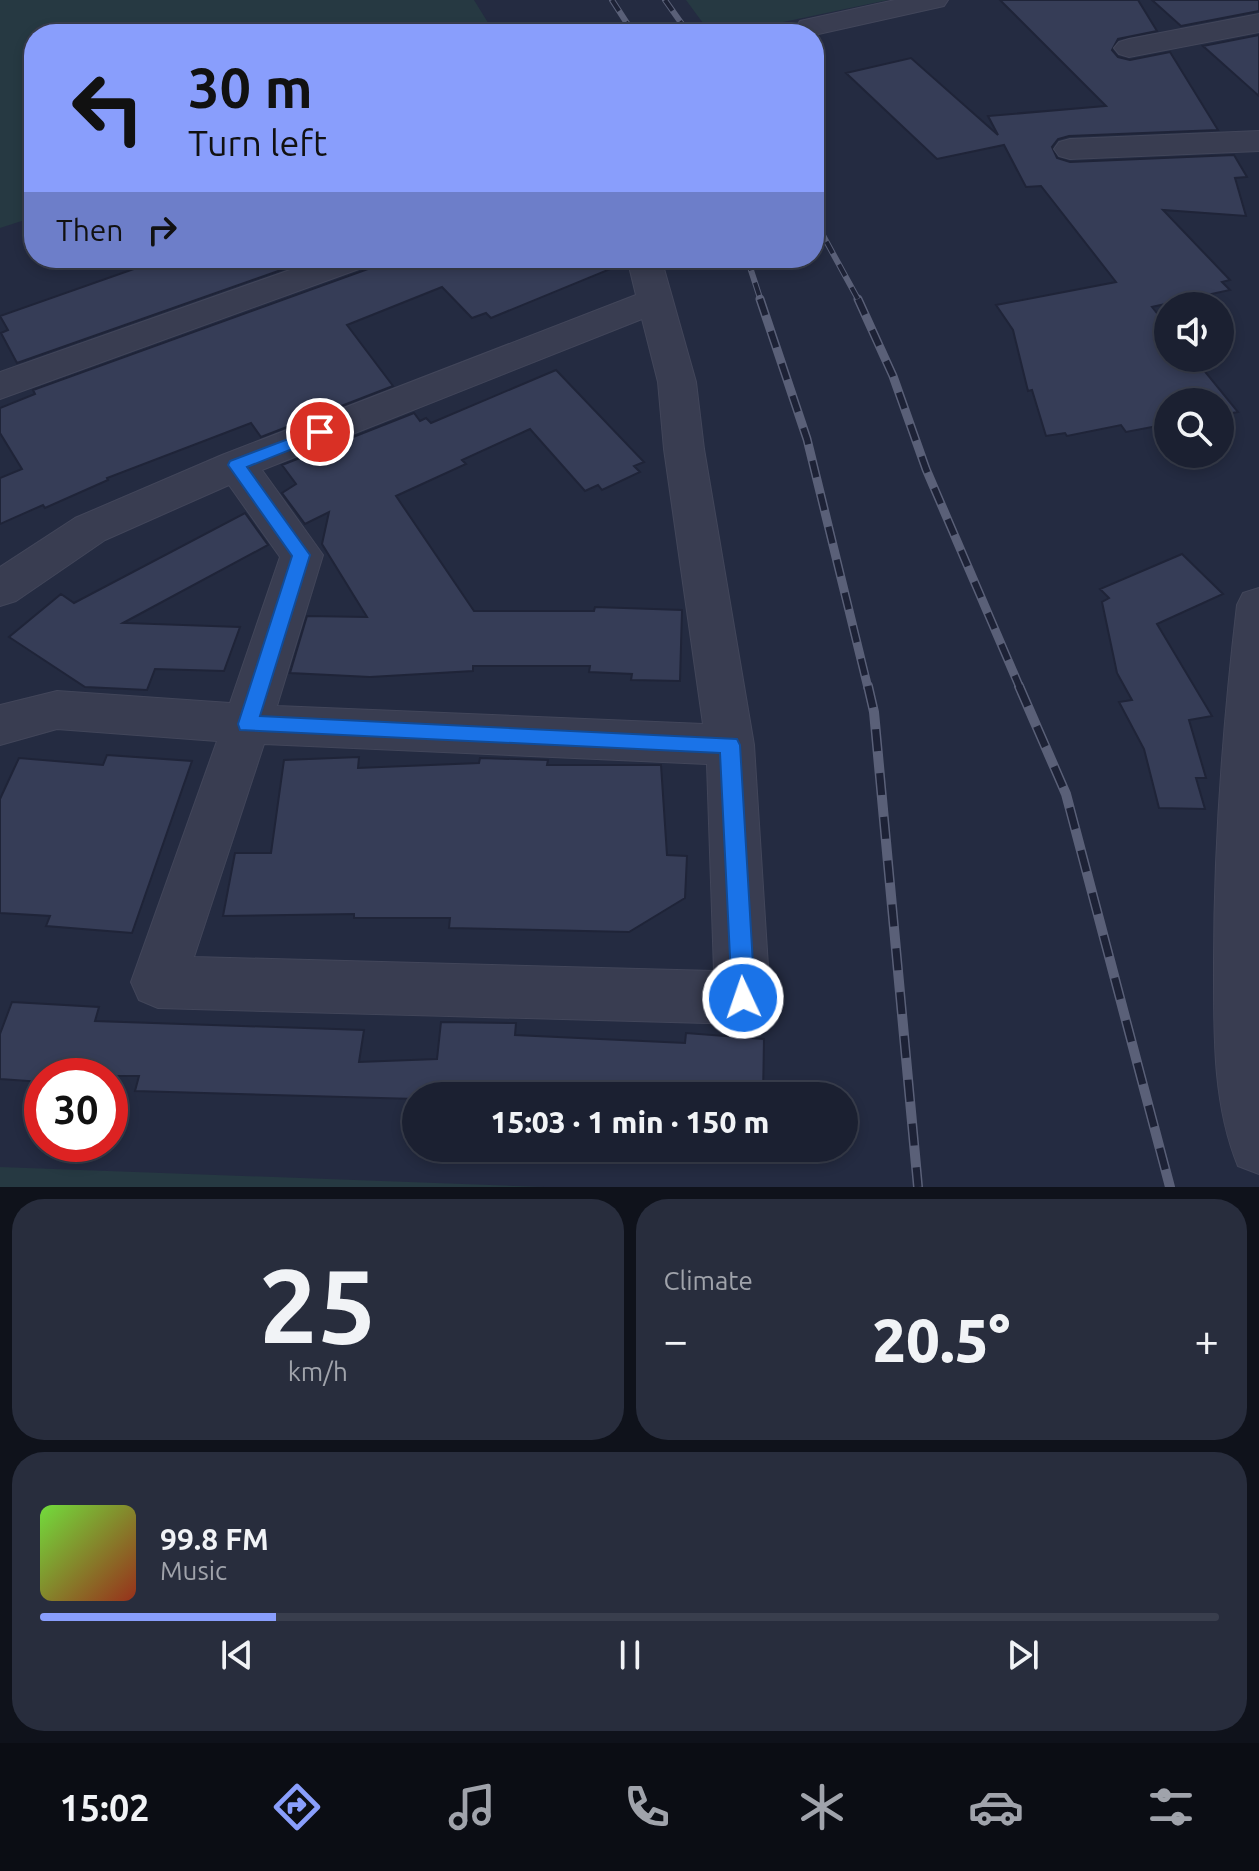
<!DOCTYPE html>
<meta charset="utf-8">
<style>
body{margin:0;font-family:Ubuntu,sans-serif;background:#282d3d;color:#f1f3f6;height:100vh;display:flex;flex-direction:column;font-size:30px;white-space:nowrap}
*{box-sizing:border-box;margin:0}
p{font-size:26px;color:#a0a3ab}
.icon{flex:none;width:44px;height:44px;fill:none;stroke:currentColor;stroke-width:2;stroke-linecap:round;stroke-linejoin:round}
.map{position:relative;height:1187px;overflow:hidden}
.panel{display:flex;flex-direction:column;gap:12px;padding:12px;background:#0f121b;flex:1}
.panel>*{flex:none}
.guide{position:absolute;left:24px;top:24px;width:800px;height:244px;border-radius:32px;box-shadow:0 4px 12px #0003,0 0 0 2px #393e4d;background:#899efc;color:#111;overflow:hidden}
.fabs{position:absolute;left:1154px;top:292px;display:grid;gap:16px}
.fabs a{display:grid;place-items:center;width:80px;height:80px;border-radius:50%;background:#1b2031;box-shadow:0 4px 12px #0003,0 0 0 2px #393e4d;font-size:40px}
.speed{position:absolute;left:24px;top:1058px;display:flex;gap:16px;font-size:40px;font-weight:700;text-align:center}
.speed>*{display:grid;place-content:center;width:104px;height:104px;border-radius:50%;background:#1b2031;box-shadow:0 4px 12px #0003,0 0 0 2px #393e4d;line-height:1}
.speed .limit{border:12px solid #d22;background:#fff;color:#111}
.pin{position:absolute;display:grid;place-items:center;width:68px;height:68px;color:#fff;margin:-34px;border:4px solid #fff;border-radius:50%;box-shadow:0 2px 8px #0007}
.me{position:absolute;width:88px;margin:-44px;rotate:357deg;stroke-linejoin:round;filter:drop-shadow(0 0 6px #0008)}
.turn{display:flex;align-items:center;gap:28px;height:168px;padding:0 32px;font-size:36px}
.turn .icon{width:104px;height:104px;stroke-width:2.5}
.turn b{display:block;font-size:56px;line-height:68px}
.then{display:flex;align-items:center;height:76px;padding:0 32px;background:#0003;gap:16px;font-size:30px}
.big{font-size:60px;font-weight:800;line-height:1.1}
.panel .tile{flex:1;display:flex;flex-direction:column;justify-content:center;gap:12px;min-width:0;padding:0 28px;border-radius:32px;background:#282d3d}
.panel .dial{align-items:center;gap:0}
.dial b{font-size:104px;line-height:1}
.song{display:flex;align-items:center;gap:24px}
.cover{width:96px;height:96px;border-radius:12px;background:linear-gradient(135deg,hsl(100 70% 55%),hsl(10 70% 35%))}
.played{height:8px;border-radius:4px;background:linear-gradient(90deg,#899efc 20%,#393e4d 20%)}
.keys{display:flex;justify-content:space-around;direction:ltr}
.heat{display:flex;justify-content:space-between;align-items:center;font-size:44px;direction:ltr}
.panel .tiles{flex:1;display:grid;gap:12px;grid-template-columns:1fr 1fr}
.tile:last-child{grid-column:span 2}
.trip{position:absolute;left:402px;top:1082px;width:456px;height:80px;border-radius:40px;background:#1b2031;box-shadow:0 4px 12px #0003,0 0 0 2px #393e4d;font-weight:800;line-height:80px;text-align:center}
.dock{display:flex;height:128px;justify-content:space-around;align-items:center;background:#0b0d14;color:#a0a3ab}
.dock .icon{width:56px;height:56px}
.dock .active{color:#899efc}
.dock b{font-size:36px;color:#f1f3f6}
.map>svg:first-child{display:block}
.green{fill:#263942}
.building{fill:#363d57;stroke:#1f2438;stroke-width:2}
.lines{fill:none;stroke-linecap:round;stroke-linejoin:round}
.street-casing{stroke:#42465a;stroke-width:2}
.street{fill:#393d51;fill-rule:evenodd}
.rail-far2-casing{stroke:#5a6078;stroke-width:6}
.rail-far1-casing{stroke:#5a6078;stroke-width:9}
.rail-casing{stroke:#5a6078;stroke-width:10}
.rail-far2{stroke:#1d2236;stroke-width:4;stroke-dasharray:13;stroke-linecap:butt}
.rail-far1{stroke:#1d2236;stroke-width:6;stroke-dasharray:17;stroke-linecap:butt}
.rail{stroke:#1d2236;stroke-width:7;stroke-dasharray:22;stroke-linecap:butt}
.route{fill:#1a73e8;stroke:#114b97;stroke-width:2}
</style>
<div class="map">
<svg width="1259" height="1187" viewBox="0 0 1259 1187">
<rect width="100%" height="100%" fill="#242b41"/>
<!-- green -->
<path class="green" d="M 0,0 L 474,0 L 495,34 L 34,34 L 34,217 L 0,228 Z
M 686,0 L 888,0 L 727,34 L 711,34 Z
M 0,1167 L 544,1187 L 0,1187 Z"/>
<!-- building -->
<path class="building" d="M 1000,0 L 1138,0 L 1157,31 L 1118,39 L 1112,50 L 1118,57 L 1130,60 L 1170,52 L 1218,130 L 1069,136 L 1058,139 L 1052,147 L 1057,158 L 1070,162 L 1234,155 L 1247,177 L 1235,178 L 1246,216 L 1163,210 L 1230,280 L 1222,282 L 1230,290 L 1152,307 L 1168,327 L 1168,358 L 1194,358 L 1238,412 L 1220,415 L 1220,402 L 1168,402 L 1168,424 L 1126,432 L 1121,425 L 1067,436 L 1065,433 L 1046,436 L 1032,390 L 1028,391 L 1013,330 L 996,305 L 1116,282 L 1041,186 L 1026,187 L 1004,145 L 937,159 L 846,73 L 911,58 L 998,135 L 988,116 L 1106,106 Z
M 1152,0 L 1259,0 L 1259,11 L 1181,26 Z
M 1259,35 L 1259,96 L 1203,46 Z
M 165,258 L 315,258 L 17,363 L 1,333 L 8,330 L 0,316 Z
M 378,258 L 624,258 L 625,263 L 491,318 L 486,313 L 472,318 L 442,287 L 347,325 L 393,386 L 261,437 L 251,423 L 107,478 L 108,480 L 45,508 L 43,505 L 0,524 L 0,478 L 22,469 L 0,433 L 0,408 L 35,394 L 33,390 L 371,268 Z
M 556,370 L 644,462 L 634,466 L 640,472 L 602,490 L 598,485 L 585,491 L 530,429 L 462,460 L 466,464 L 396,496 L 474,611 L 594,611 L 595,607 L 682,610 L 680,681 L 631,680 L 632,674 L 589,672 L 590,666 L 473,666 L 473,671 L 370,677 L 290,673 L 307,616 L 367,617 L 322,544 L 329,512 L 305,524 L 282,493 L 296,484 L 282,465 L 414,413 L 420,421 L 426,418 L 431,423 Z
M 245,513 L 268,545 L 123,623 L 240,627 L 224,671 L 155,669 L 147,690 L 85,687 L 9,637 L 61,594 L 74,603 Z
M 1182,554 L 1223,594 L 1157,624 L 1212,716 L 1189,720 L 1206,778 L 1196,778 L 1205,809 L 1159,808 L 1144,749 L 1119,702 L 1132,700 L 1117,673 L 1102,602 L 1109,598 L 1100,589 Z
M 107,755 L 192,761 L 132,933 L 46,926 L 50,916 L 0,913 L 0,799 L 19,758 L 103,765 Z
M 359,757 L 358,768 L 479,763 L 480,758 L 548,760 L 547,765 L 661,765 L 667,855 L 687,856 L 685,898 L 629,932 L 449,928 L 450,918 L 354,918 L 354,914 L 223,916 L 235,853 L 271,853 L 284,760 Z
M 12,1002 L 99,1007 L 95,1021 L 364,1030 L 359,1062 L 437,1059 L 441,1022 L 516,1023 L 515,1035 L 685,1043 L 686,1033 L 764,1039 L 763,1096 L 416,1096 L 416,1099 L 135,1091 L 139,1076 L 42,1076 L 42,1082 L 0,1079 L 0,1034 Z"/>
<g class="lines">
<!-- street casing -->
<g class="street-casing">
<path id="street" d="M 895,0 L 948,0 L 944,6 L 814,35 L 800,33 L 796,27 L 800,21 Z
M 1259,14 L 1259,32 L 1129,57 L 1119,54 L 1114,48 L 1119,42 L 1129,39 Z
M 1259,131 L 1259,151 L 1070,159 L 1059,156 L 1054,149 L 1059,142 L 1070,139 Z
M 324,258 L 375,258 L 370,265 L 0,399 L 0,372 Z
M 627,258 L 661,258 L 696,382 L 704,449 L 754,745 L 770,998 L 762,1017 L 743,1024 L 158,1008 L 139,1000 L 131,982 L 217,741 L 57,729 L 0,745 L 0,705 L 57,691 L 230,703 L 280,557 L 229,485 L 105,540 L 16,601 L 0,606 L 0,567 L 75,518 L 222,455 L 636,295 ZM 642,319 L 658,382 L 664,449 L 703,724 L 277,706 L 323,555 L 262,470 ZM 264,744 L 707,764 L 714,971 L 194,957 Z
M 1259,588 L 1259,1174 L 1238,1166 C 1212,1103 1214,1030 1214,962 C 1214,843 1223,724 1237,605 L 1243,593 Z"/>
</g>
<!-- street -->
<use href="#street" class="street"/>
<!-- rail-far2 casing -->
<g class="rail-far2-casing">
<path id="rail-far2" d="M 612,0 L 634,34
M 665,0 L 689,34
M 814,219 L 859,301
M 747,258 L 761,301"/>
</g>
<!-- rail-far1 casing -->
<g class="rail-far1-casing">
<path id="rail-far1" d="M 760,299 L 807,439 L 868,688
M 858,299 L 893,376 L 926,469 L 1020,688"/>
</g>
<!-- rail casing -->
<g class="rail-casing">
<path id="rail" d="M 868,686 L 874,712 L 918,1187
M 1019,686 L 1066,794 L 1170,1187"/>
</g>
<!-- rail-far2 -->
<use href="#rail-far2" class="rail-far2"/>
<!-- rail-far1 -->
<use href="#rail-far1" class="rail-far1"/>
<!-- rail -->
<use href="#rail" class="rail"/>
</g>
<!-- route -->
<path class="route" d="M 320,427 L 328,432 L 325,436 L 247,467 L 310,555 L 260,716 L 737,739 L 740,745 L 755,998 L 751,1006 L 743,1009 L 735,1006 L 732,998 L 720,753 L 240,730 L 238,724 L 292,556 L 228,465 L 230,461 Z"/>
</svg>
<div class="fabs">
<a><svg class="icon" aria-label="sound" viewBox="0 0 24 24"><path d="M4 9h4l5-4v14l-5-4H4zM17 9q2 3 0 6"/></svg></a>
<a><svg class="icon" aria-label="search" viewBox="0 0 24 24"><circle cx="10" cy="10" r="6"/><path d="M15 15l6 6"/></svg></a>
</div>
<div class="speed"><div class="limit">30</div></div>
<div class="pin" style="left:320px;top:432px;background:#d93025"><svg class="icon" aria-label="arrive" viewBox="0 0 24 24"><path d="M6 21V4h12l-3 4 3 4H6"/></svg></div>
<svg class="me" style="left:743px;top:998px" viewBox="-20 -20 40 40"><circle r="17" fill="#1a73e8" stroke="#fff" stroke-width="3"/><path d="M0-11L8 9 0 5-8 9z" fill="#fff"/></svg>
<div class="trip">15:03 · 1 min · 150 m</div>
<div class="guide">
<div class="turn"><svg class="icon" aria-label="left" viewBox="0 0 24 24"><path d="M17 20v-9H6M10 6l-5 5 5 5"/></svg><div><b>30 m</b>Turn left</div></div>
<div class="then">Then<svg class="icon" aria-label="right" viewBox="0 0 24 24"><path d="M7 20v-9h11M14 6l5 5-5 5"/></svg></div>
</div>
</div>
<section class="panel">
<div class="tiles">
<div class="tile dial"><b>25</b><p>km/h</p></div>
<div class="tile"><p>Climate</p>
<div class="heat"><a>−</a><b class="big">20.5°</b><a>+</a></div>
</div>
<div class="tile">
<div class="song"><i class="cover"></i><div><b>99.8 FM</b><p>Music</p></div></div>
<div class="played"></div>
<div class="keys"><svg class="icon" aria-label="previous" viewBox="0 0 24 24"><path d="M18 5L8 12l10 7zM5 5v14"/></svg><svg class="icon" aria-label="pause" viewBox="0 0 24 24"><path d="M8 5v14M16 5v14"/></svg><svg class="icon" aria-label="next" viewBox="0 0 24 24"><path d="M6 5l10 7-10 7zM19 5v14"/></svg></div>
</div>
</div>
</section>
<nav class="dock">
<b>15:02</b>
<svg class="icon active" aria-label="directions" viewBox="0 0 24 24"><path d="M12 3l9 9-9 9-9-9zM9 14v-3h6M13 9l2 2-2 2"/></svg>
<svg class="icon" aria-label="music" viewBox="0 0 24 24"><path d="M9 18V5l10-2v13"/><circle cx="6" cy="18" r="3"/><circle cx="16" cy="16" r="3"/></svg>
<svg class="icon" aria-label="phone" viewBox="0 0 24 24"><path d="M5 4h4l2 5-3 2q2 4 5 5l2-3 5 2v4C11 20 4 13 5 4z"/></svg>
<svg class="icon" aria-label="climate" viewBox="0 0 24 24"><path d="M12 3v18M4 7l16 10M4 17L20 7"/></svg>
<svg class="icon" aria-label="car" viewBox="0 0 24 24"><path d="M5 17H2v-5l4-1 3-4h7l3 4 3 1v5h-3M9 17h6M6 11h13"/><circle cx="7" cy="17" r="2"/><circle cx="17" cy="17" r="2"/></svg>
<svg class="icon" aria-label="filters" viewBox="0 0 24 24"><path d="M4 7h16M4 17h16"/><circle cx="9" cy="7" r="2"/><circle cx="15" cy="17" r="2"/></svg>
</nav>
